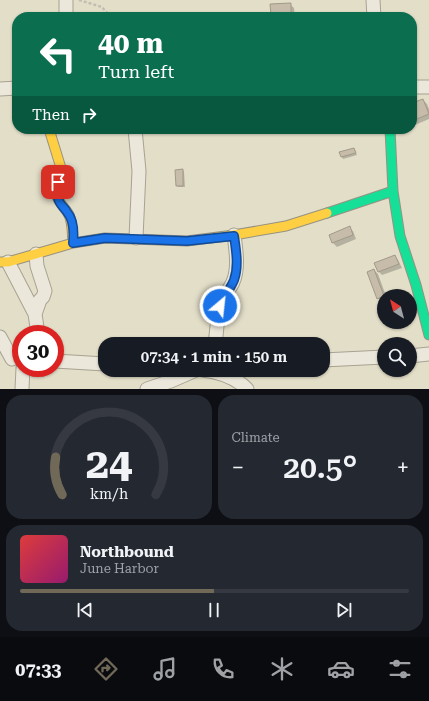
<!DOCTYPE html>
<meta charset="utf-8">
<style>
body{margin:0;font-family:"Roboto Serif",serif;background:#242831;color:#f1f3f6;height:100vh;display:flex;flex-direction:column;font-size:15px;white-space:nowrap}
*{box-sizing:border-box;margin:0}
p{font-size:13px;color:#9ea1a6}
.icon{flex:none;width:22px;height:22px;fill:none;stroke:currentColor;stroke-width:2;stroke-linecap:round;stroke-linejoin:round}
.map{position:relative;height:389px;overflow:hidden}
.panel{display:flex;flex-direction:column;gap:6px;padding:6px;background:#0d0f14;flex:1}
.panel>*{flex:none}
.banner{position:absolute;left:12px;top:12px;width:405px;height:122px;border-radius:16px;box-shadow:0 1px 3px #0004;background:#0b6e4f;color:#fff;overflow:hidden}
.needle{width:26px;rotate:324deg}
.tools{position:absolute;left:377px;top:289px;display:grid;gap:8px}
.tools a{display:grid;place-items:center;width:40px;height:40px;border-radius:50%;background:#171b24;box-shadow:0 1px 3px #0004;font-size:20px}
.speed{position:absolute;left:12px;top:325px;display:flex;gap:8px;font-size:20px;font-weight:700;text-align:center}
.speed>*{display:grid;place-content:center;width:52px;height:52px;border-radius:50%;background:#171b24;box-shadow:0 1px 3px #0004;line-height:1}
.speed .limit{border:6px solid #d22;background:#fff;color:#111}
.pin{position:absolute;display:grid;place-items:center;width:34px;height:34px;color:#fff;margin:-17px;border-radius:8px;box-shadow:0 2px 6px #0006}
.me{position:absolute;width:44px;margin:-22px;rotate:28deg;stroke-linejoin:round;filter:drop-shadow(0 0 3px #0008)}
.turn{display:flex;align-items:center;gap:14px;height:84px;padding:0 20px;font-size:18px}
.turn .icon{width:52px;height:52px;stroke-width:2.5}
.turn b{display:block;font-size:28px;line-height:34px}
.then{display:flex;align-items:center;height:38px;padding:0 20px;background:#0003;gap:8px;font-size:15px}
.big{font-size:30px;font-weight:600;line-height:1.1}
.panel .widget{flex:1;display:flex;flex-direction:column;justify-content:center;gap:6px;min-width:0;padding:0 14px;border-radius:16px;background:#242831}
.panel .dial{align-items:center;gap:0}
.dial svg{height:104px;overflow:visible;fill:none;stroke:#363941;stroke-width:7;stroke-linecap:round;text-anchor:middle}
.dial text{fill:#f1f3f6;stroke:none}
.song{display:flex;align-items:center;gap:12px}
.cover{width:48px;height:48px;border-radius:6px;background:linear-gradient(135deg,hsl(0 70% 55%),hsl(320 70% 35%))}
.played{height:4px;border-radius:2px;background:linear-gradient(90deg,#716958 50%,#363941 50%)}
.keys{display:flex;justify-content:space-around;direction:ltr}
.heat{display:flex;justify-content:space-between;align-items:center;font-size:22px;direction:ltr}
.panel .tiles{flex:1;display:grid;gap:6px;grid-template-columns:1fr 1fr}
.widget:last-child{grid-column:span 2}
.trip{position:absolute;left:98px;top:337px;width:232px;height:40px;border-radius:16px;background:#171b24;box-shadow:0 1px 3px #0004;font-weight:600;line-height:40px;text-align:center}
.tabs{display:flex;height:64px;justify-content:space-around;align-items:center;background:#090b0e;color:#9ea1a6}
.tabs .icon{width:28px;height:28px}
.tabs .current{color:#716958}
.tabs b{font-size:18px;color:#f1f3f6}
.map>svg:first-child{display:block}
.shadow{fill:#0003}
.building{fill:#c6bca9;stroke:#a29988}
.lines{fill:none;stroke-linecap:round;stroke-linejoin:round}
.street-casing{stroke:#a7a292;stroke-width:15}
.fast-casing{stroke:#979182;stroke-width:11}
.slow-casing{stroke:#979182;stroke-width:11}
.path{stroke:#c3beb1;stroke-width:2.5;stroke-dasharray:3 2;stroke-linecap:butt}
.street{stroke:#ebe7da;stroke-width:13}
.fast{stroke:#16e098;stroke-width:9}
.slow{stroke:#ffcf43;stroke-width:9}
.route-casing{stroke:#114b97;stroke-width:10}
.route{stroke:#1a73e8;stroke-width:7}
</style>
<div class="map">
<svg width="429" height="389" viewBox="0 0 429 389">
<rect width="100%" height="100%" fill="#e3dec8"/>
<!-- shadow -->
<path class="shadow" d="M 290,4 L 294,8 L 295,17 L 274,17 L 272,15 Z
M 423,100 L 427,104 L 429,109 L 429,119 L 415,125 L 412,122 L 412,104 Z
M 354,149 L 357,155 L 343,159 L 340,153 Z
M 183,170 L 184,172 L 185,187 L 178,187 L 177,185 Z
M 349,228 L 353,231 L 356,239 L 337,247 L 333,243 L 330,235 Z
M 395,256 L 398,260 L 402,268 L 382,275 L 379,272 Z
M 374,270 L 378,274 L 386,296 L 384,296 L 384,301 L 382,302 L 378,298 Z"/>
<!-- building -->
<path class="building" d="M 291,3 L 291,14 L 271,15 L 270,4 Z
M 423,99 L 429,114 L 412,121 L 412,103 Z
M 354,148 L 356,153 L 341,157 L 339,152 Z
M 183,169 L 183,186 L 176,186 L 175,170 Z
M 350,226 L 353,235 L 332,243 L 329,235 Z
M 395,255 L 399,264 L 378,272 L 374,263 Z
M 374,269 L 384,296 L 377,299 L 367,272 Z"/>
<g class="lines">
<!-- street casing -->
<g class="street-casing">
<path id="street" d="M 373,0 L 374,17
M 66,17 L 66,0
M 412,87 L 429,87
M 0,89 L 17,88
M 135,129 L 139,171 L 136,238
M 36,254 L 37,266 L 45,291 L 43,297 L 40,300 L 35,314 L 38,334
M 8,262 L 35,314
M 0,337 L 12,359
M 215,344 C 217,331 217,316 221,304 C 223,296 230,289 233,282 C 239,268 236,250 234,235
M 410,356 L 429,354
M 323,360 L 384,357
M 55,361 L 105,364
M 203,370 C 219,372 235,377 247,389
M 22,389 L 23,368
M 147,389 L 171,381 L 196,370"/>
</g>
<!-- fast casing -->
<g class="fast-casing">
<path id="fast" d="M 390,129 L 393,191 L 400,236 L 416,285 L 429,335
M 327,213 L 393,191"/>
</g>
<!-- slow casing -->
<g class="slow-casing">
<path id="slow" d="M 49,129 L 61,168 L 57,196 C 59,204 66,208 69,215 C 73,223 72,234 73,243
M 0,262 L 8,262 L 73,243 L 105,238 L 187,241 L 234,235 L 286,226 L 327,213"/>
</g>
<!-- path -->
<path class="path" d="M 79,0 L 102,7 L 110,17"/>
<!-- street -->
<use href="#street" class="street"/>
<!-- fast -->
<use href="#fast" class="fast"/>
<!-- slow -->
<use href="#slow" class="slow"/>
</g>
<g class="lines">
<!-- route casing -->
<g class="route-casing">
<path id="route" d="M 58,182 C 58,187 56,194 58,198 C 59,204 64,207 67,212 C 74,220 74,233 73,243 L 105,238 L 187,241 L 234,236 C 236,250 239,266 234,280 C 230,290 223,297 220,306"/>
</g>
<!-- route -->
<use href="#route" class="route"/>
</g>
</svg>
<div class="tools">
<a><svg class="needle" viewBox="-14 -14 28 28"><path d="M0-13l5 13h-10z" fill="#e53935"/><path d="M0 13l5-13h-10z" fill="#9ea1a6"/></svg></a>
<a><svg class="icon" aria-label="search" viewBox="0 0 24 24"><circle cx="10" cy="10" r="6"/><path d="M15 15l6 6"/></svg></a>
</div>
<div class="speed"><div class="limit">30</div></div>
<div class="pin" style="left:58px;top:182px;background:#d93025"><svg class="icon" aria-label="arrive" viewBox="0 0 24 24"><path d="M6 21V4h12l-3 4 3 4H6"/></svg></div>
<svg class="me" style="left:220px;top:306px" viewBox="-20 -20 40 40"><circle r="17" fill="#1a73e8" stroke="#fff" stroke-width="3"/><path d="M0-11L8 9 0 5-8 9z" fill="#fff"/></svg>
<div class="trip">07:34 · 1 min · 150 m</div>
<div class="banner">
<div class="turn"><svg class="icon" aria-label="left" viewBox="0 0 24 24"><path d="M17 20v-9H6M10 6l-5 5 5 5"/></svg><div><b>40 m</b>Turn left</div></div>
<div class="then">Then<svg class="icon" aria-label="right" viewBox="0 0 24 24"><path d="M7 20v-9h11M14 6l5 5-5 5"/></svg></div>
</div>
</div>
<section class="panel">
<div class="tiles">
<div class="widget dial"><svg viewBox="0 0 100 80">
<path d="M14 69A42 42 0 1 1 86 69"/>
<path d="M14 69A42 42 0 0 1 9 40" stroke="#716958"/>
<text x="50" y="56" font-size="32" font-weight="700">24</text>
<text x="50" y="72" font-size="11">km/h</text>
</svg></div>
<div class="widget"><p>Climate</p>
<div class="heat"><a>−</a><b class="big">20.5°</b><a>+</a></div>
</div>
<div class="widget">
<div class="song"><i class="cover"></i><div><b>Northbound</b><p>June Harbor</p></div></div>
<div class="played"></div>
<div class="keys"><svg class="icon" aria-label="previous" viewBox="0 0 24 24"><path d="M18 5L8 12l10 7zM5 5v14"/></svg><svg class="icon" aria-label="pause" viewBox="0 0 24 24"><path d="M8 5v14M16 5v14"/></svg><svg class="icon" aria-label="next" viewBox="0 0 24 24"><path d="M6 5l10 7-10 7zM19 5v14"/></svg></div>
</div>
</div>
</section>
<nav class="tabs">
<b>07:33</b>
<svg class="icon current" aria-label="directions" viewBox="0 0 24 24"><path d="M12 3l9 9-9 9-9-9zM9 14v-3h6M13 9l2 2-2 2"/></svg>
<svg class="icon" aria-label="music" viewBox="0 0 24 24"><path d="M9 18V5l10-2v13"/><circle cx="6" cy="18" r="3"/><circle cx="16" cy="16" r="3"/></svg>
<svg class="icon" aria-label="phone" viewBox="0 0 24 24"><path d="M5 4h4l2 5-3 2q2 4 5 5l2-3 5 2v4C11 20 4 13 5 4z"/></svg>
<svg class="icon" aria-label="climate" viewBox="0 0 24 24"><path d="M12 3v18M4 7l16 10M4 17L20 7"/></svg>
<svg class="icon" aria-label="car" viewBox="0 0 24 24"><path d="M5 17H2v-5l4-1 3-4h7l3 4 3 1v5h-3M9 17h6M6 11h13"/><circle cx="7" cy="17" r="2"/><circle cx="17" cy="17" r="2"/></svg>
<svg class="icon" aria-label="filters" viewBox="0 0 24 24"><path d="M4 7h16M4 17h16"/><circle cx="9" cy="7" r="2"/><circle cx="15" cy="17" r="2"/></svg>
</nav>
